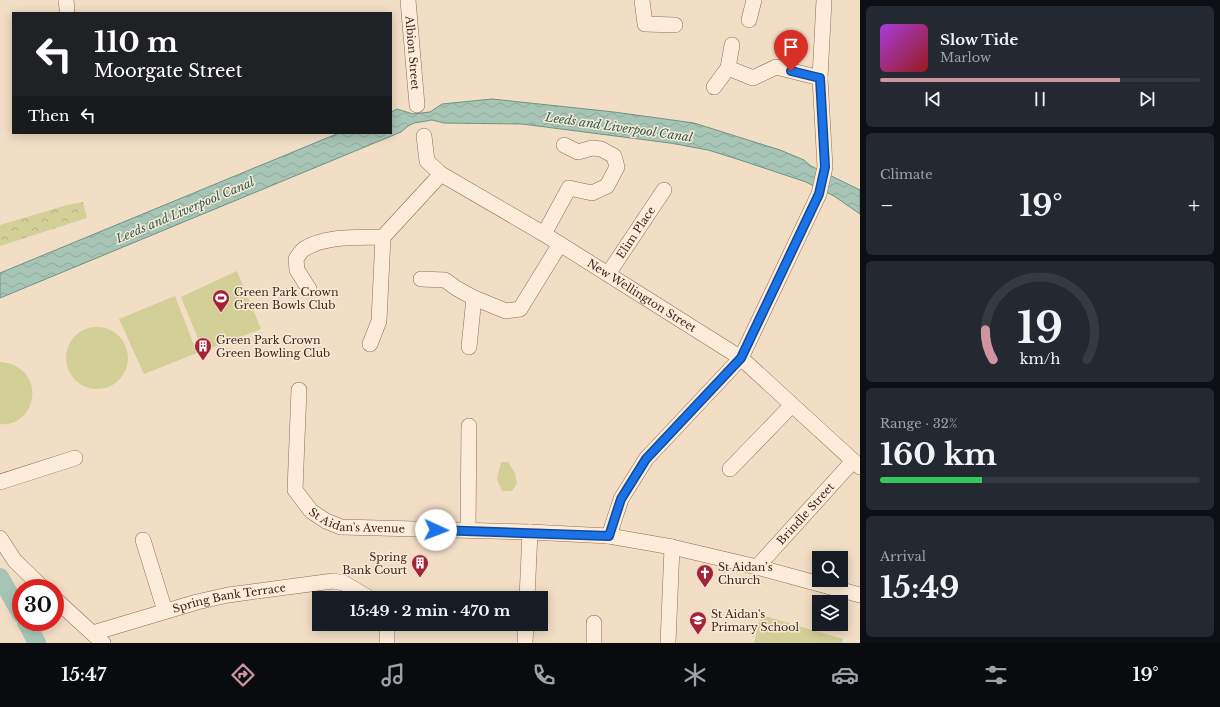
<!DOCTYPE html>
<meta charset="utf-8">
<style>
body{margin:0;font-family:"Libre Baskerville",serif;background:#242831;color:#f1f3f6;height:100vh;display:flex;flex-direction:column;font-size:15px;white-space:nowrap}
*{box-sizing:border-box;margin:0}
p{font-size:13px;color:#9ea1a6}
.icon{flex:none;width:22px;height:22px;fill:none;stroke:currentColor;stroke-width:2;stroke-linecap:round;stroke-linejoin:round}
.map{position:relative;flex:1;overflow:hidden}
.details{display:flex;flex-direction:column;gap:6px;padding:6px;background:#0d0f14;width:360px}
.details>*{flex:none}
.hud{position:absolute;left:12px;top:12px;width:380px;height:122px;border-radius:0px;box-shadow:0 2px 10px #0003;background:#202124;color:#fff;overflow:hidden}
.tools{position:absolute;left:812px;top:551px;display:grid;gap:8px}
.tools a{display:grid;place-items:center;width:36px;height:36px;border-radius:0px;background:#171b24;box-shadow:0 2px 10px #0003;font-size:20px}
.speed{position:absolute;left:12px;top:579px;display:flex;gap:8px;font-size:20px;font-weight:700;text-align:center}
.speed>*{display:grid;place-content:center;width:52px;height:52px;border-radius:50%;background:#171b24;box-shadow:0 2px 10px #0003;line-height:1}
.speed .limit{border:6px solid #d22;background:#fff;color:#111}
.pin{position:absolute;display:grid;place-items:center;width:34px;height:34px;color:#fff;margin:-41px -17px;border-radius:50% 50% 50% 0;rotate:-45deg;box-shadow:0 0 4px #0007}
.pin .icon{rotate:45deg}
.me{position:absolute;width:44px;margin:-22px;rotate:92deg;stroke-linejoin:round;filter:drop-shadow(0 0 3px #0008)}
.turn{display:flex;align-items:center;gap:14px;height:84px;padding:0 16px;font-size:18px}
.turn .icon{width:52px;height:52px;stroke-width:2.5}
.turn b{display:block;font-size:28px;line-height:34px}
.then{display:flex;align-items:center;height:38px;padding:0 16px;background:#0003;gap:8px;font-size:15px}
.big{font-size:30px;font-weight:700;line-height:1.1}
.details .tile{flex:1;display:flex;flex-direction:column;justify-content:center;gap:6px;min-width:0;padding:0 14px;border-radius:6px;background:#242831}
.details .dial{align-items:center;gap:0}
.dial svg{height:104px;overflow:visible;fill:none;stroke:#363941;stroke-width:7;stroke-linecap:round;text-anchor:middle}
.dial text{fill:#f1f3f6;stroke:none}
.song{display:flex;align-items:center;gap:12px}
.cover{width:48px;height:48px;border-radius:6px;background:linear-gradient(135deg,hsl(280 70% 55%),hsl(0 70% 35%))}
.played{height:4px;border-radius:2px;background:linear-gradient(90deg,#ce95a1 75%,#363941 75%)}
.keys{display:flex;justify-content:space-around;direction:ltr}
.heat{display:flex;justify-content:space-between;align-items:center;font-size:22px;direction:ltr}
.charge{height:6px;border-radius:3px;background:linear-gradient(90deg,#34c759 32%,#363941 0)}
.trip{position:absolute;left:312px;top:591px;width:236px;height:40px;border-radius:0px;background:#171b24;box-shadow:0 2px 10px #0003;font-weight:700;line-height:40px;text-align:center}
.tab-bar{display:flex;height:64px;justify-content:space-around;align-items:center;background:#090b0e;color:#9ea1a6}
.tab-bar .icon{width:28px;height:28px}
.tab-bar .current{color:#ce95a1}
.tab-bar b{font-size:18px;color:#f1f3f6}
main{display:flex;flex:1;min-height:0}
.map>svg:first-child{display:block}
.forest{fill:url(#forest-crowns)}
.green{fill:#d2cf97}
.water{fill:url(#water-waves);stroke:#6c9484}
.lines{fill:none;stroke-linecap:round;stroke-linejoin:round}
.river{stroke:#a7c5b7;stroke-width:18}
.minor-casing{stroke:#8f6d59;stroke-width:16}
.minor{stroke:#fcecd9;stroke-width:15}
.route-casing{stroke:#114b97;stroke-width:10}
.route{stroke:#1a73e8;stroke-width:7}
.labels{text-anchor:middle;dominant-baseline:central;stroke-width:3;stroke-linejoin:round;paint-order:stroke}
.street-label{font-size:11px;fill:#3e281e;stroke:#f9e9d5}
.poi-label{font-size:11px;fill:#3e281e;stroke:#f9e9d5;text-anchor:start}
.water-label{font-size:12px;font-style:italic;fill:#2c5f53;stroke:#f9e9d5}
</style>
<main>
<div class="map">
<svg width="860" height="643" viewBox="0 0 860 643">
<defs>
<pattern id="forest-crowns" width="20" height="18" patternUnits="userSpaceOnUse"><rect width="20" height="18" fill="#d2cf97"/><path d="M2 6a3 3 0 1 1 6 0M12 15a3 3 0 1 1 6 0" fill="none" stroke="#b5b282"/></pattern>
<pattern id="water-waves" width="16" height="10" patternUnits="userSpaceOnUse"><rect width="16" height="10" fill="#a7c5b7"/><path d="M0 5q4-4 8 0t8 0" fill="none" stroke="#91a99d"/></pattern>
</defs>
<rect width="100%" height="100%" fill="#f2ddc5"/>
<!-- forest -->
<path class="forest" d="M 83,202 L 87,218 L 0,246 L 0,225 L 67,205 Z"/>
<!-- green -->
<path class="green" d="M 237,271 L 261,329 L 203,351 L 181,297 Z
M 175,296 L 197,353 L 144,374 L 119,319 Z
M66 358a31 31 0 1 1 62 0a31 31 0 1 1-62 0Z
M 0,362 C 48,366 38,428 0,424 Z
M 501,462 L 508,462 L 515,473 L 517,483 L 512,491 L 502,491 L 497,479 Z
M 761,615 L 843,639 L 842,643 L 754,643 Z"/>
<!-- water -->
<path class="water" d="M 492,99 L 614,112 L 694,123 L 780,150 L 804,160 L 811,166 L 860,190 L 860,214 L 834,196 L 806,182 L 737,159 L 708,150 L 670,143 L 522,124 L 444,123 L 432,120 L 414,123 L 408,126 L 401,132 L 0,298 L 0,273 L 339,133 L 391,133 L 391,112 L 397,109 L 413,114 L 430,112 L 442,104 Z"/>
<g class="lines">
<!-- river -->
<path class="river" d="M 0,577 L 21,614
M 26,622 L 37,643"/>
<!-- minor casing -->
<g class="minor-casing">
<g id="minor">
<path d="M 66,0 L 67,9"/>
<path id="s1" d="M 408,0 L 417,105"/>
<path d="M 642,0 L 645,24 L 675,25"/>
<path d="M 749,20 L 754,0"/>
<path d="M 728,68 L 753,78 L 776,67 L 820,78"/>
<path d="M 714,87 L 728,68 L 732,45"/>
<path id="s2" d="M 424,136 L 427,161 L 441,174 L 544,234 L 741,358 L 860,467"/>
<path d="M 544,234 L 569,188 L 592,193 L 607,186 L 617,167 L 614,156 L 601,149 L 592,148 L 578,152 L 564,145"/>
<path id="s3" d="M 608,274 L 664,190"/>
<path d="M 421,279 L 445,280 L 456,288 L 474,298 L 506,311 L 520,309 L 560,244"/>
<path d="M 309,289 L 297,270 L 296,259 C 298,256 301,251 304,249 C 326,235 358,238 383,237"/>
<path d="M 370,344 L 379,321 L 383,237 L 441,174"/>
<path d="M 469,347 L 474,298"/>
<path id="s4" d="M 299,390 L 295,490 L 311,511 L 326,521 L 341,527 L 530,532 L 609,536 L 672,547 L 757,567 L 860,595"/>
<path d="M 730,469 L 792,405"/>
<path d="M 0,482 L 75,458"/>
<path d="M 468,530 L 469,426"/>
<path d="M 609,536 L 621,499 L 646,459 L 741,358 L 819,194 L 825,167 L 820,78 L 824,0"/>
<path d="M 0,538 L 15,561 L 43,588"/>
<path d="M 143,540 L 165,611"/>
<path id="s5" d="M 757,567 L 853,461"/>
<path d="M 527,598 L 530,532"/>
<path d="M 55,599 L 103,643"/>
<path id="s6" d="M 93,633 L 197,602 L 228,595 L 333,581 L 344,583 L 369,598"/>
<path d="M 387,643 L 387,624"/>
<path d="M 525,643 L 526,624"/>
<path d="M 594,643 L 594,623"/>
<path d="M 668,643 L 672,547"/>
</g>
</g>
<!-- minor -->
<use href="#minor" class="minor"/>
</g>
<g class="lines">
<!-- route casing -->
<g class="route-casing">
<path id="route" d="M 436,530 L 609,536 L 621,499 L 646,459 L 741,358 L 819,194 L 825,167 L 820,78 L 791,71"/>
</g>
<!-- route -->
<use href="#route" class="route"/>
</g>
<!-- icons -->
<defs>
<g id="stadium-pin" transform="scale(0.9)"><path d="M0 17L-7.5 6A9.5 9.5 0 1 1 7.5 6Z" fill="#a32339" stroke="#f9e9d5"/><path d="M0-5a6.5 5 0 1 0 0 10a6.5 5 0 1 0 0-10ZM-3.5-1.8h7v3.6h-7Z" fill="#fff"/></g>
<g id="building-pin" transform="scale(0.9)"><path d="M0 17L-7.5 6A9.5 9.5 0 1 1 7.5 6Z" fill="#a32339" stroke="#f9e9d5"/><path d="M-4-6H4V6H1V3H-1V6H-4ZM-2.5-4.3h1.7v1.8h-1.7ZM.8-4.3h1.7v1.8H.8ZM-2.5-1h1.7V.8h-1.7ZM.8-1h1.7V.8H.8Z" fill="#fff"/></g>
<g id="church-pin" transform="scale(0.9)"><path d="M0 17L-7.5 6A9.5 9.5 0 1 1 7.5 6Z" fill="#a32339" stroke="#f9e9d5"/><path d="M-1.2-6h2.4v3.5h3.3v2.4h-3.3V6h-2.4V-.1h-3.3v-2.4h3.3Z" fill="#fff"/></g>
<g id="school-pin" transform="scale(0.9)"><path d="M0 17L-7.5 6A9.5 9.5 0 1 1 7.5 6Z" fill="#a32339" stroke="#f9e9d5"/><path d="M0-5L7-2L0 1L-7-2ZM-4 1L0 2.5L4 1V4Q0 6-4 4Z" fill="#fff"/></g>
</defs>
<g fill-rule="evenodd">
<use href="#stadium-pin" x="221" y="298"/>
<use href="#building-pin" x="203" y="346"/>
<use href="#building-pin" x="420" y="563"/>
<use href="#church-pin" x="705" y="573"/>
<use href="#school-pin" x="698" y="620"/>
</g>
<g class="labels">
<!-- street labels -->
<g class="street-label">
<text stroke="none"><textPath href="#s1" startOffset="53">Albion Street</textPath></text>
<text stroke="none"><textPath href="#s3" startOffset="50">Elim Place</textPath></text>
<text stroke="none"><textPath href="#s2" startOffset="279">New Wellington Street</textPath></text>
<text stroke="none"><textPath href="#s5" startOffset="72">Brindle Street</textPath></text>
<text stroke="none"><textPath href="#s4" startOffset="175">St Aidan's Avenue</textPath></text>
<text stroke="none"><textPath href="#s6" startOffset="141">Spring Bank Terrace</textPath></text>
</g>
<!-- poi labels -->
<g class="poi-label">
<text x="234" y="292">Green Park Crown<tspan x="234" dy="13">Green Bowls Club</tspan></text>
<text x="216" y="340">Green Park Crown<tspan x="216" dy="13">Green Bowling Club</tspan></text>
<text x="407" y="557" text-anchor="end">Spring<tspan x="407" dy="13">Bank Court</tspan></text>
<text x="718" y="567">St Aidan’s<tspan x="718" dy="13">Church</tspan></text>
<text x="711" y="614">St Aidan's<tspan x="711" dy="13">Primary School</tspan></text>
</g>
<!-- water labels -->
<g class="water-label">
<text transform="translate(619 127) rotate(8)">Leeds and Liverpool Canal</text>
<text transform="translate(185 210) rotate(-23)">Leeds and Liverpool Canal</text>
</g>
</g>
</svg>
<div class="tools">
<a><svg class="icon" aria-label="search" viewBox="0 0 24 24"><circle cx="10" cy="10" r="6"/><path d="M15 15l6 6"/></svg></a>
<a><svg class="icon" aria-label="layers" viewBox="0 0 24 24"><path d="M12 4l9 5-9 5-9-5zM3 14l9 5 9-5"/></svg></a>
</div>
<div class="speed"><div class="limit">30</div></div>
<div class="pin" style="left:791px;top:71px;background:#d93025"><svg class="icon" aria-label="arrive" viewBox="0 0 24 24"><path d="M6 21V4h12l-3 4 3 4H6"/></svg></div>
<svg class="me" style="left:436px;top:530px" viewBox="-20 -20 40 40"><circle r="19" fill="#fff"/><path d="M0-13L10 11 0 6-10 11z" fill="#1a73e8"/></svg>
<div class="trip">15:49 · 2 min · 470 m</div>
<div class="hud">
<div class="turn"><svg class="icon" aria-label="left" viewBox="0 0 24 24"><path d="M17 20v-9H6M10 6l-5 5 5 5"/></svg><div><b>110 m</b>Moorgate Street</div></div>
<div class="then">Then<svg class="icon" aria-label="left" viewBox="0 0 24 24"><path d="M17 20v-9H6M10 6l-5 5 5 5"/></svg></div>
</div>
</div>
<section class="details">
<div class="tile">
<div class="song"><i class="cover"></i><div><b>Slow Tide</b><p>Marlow</p></div></div>
<div class="played"></div>
<div class="keys"><svg class="icon" aria-label="previous" viewBox="0 0 24 24"><path d="M18 5L8 12l10 7zM5 5v14"/></svg><svg class="icon" aria-label="pause" viewBox="0 0 24 24"><path d="M8 5v14M16 5v14"/></svg><svg class="icon" aria-label="next" viewBox="0 0 24 24"><path d="M6 5l10 7-10 7zM19 5v14"/></svg></div>
</div>
<div class="tile"><p>Climate</p>
<div class="heat"><a>−</a><b class="big">19°</b><a>+</a></div>
</div>
<div class="tile dial"><svg viewBox="0 0 100 80">
<path d="M14 69A42 42 0 1 1 86 69"/>
<path d="M14 69A42 42 0 0 1 8 46" stroke="#ce95a1"/>
<text x="50" y="56" font-size="32" font-weight="700">19</text>
<text x="50" y="72" font-size="11">km/h</text>
</svg></div>
<div class="tile"><p>Range · 32%</p><b class="big">160 km</b><div class="charge"></div></div>
<div class="tile"><p>Arrival</p><b class="big">15:49</b></div>
</section>
</main>
<nav class="tab-bar">
<b>15:47</b>
<svg class="icon current" aria-label="directions" viewBox="0 0 24 24"><path d="M12 3l9 9-9 9-9-9zM9 14v-3h6M13 9l2 2-2 2"/></svg>
<svg class="icon" aria-label="music" viewBox="0 0 24 24"><path d="M9 18V5l10-2v13"/><circle cx="6" cy="18" r="3"/><circle cx="16" cy="16" r="3"/></svg>
<svg class="icon" aria-label="phone" viewBox="0 0 24 24"><path d="M5 4h4l2 5-3 2q2 4 5 5l2-3 5 2v4C11 20 4 13 5 4z"/></svg>
<svg class="icon" aria-label="climate" viewBox="0 0 24 24"><path d="M12 3v18M4 7l16 10M4 17L20 7"/></svg>
<svg class="icon" aria-label="car" viewBox="0 0 24 24"><path d="M5 17H2v-5l4-1 3-4h7l3 4 3 1v5h-3M9 17h6M6 11h13"/><circle cx="7" cy="17" r="2"/><circle cx="17" cy="17" r="2"/></svg>
<svg class="icon" aria-label="filters" viewBox="0 0 24 24"><path d="M4 7h16M4 17h16"/><circle cx="9" cy="7" r="2"/><circle cx="15" cy="17" r="2"/></svg>
<b>19°</b>
</nav>
